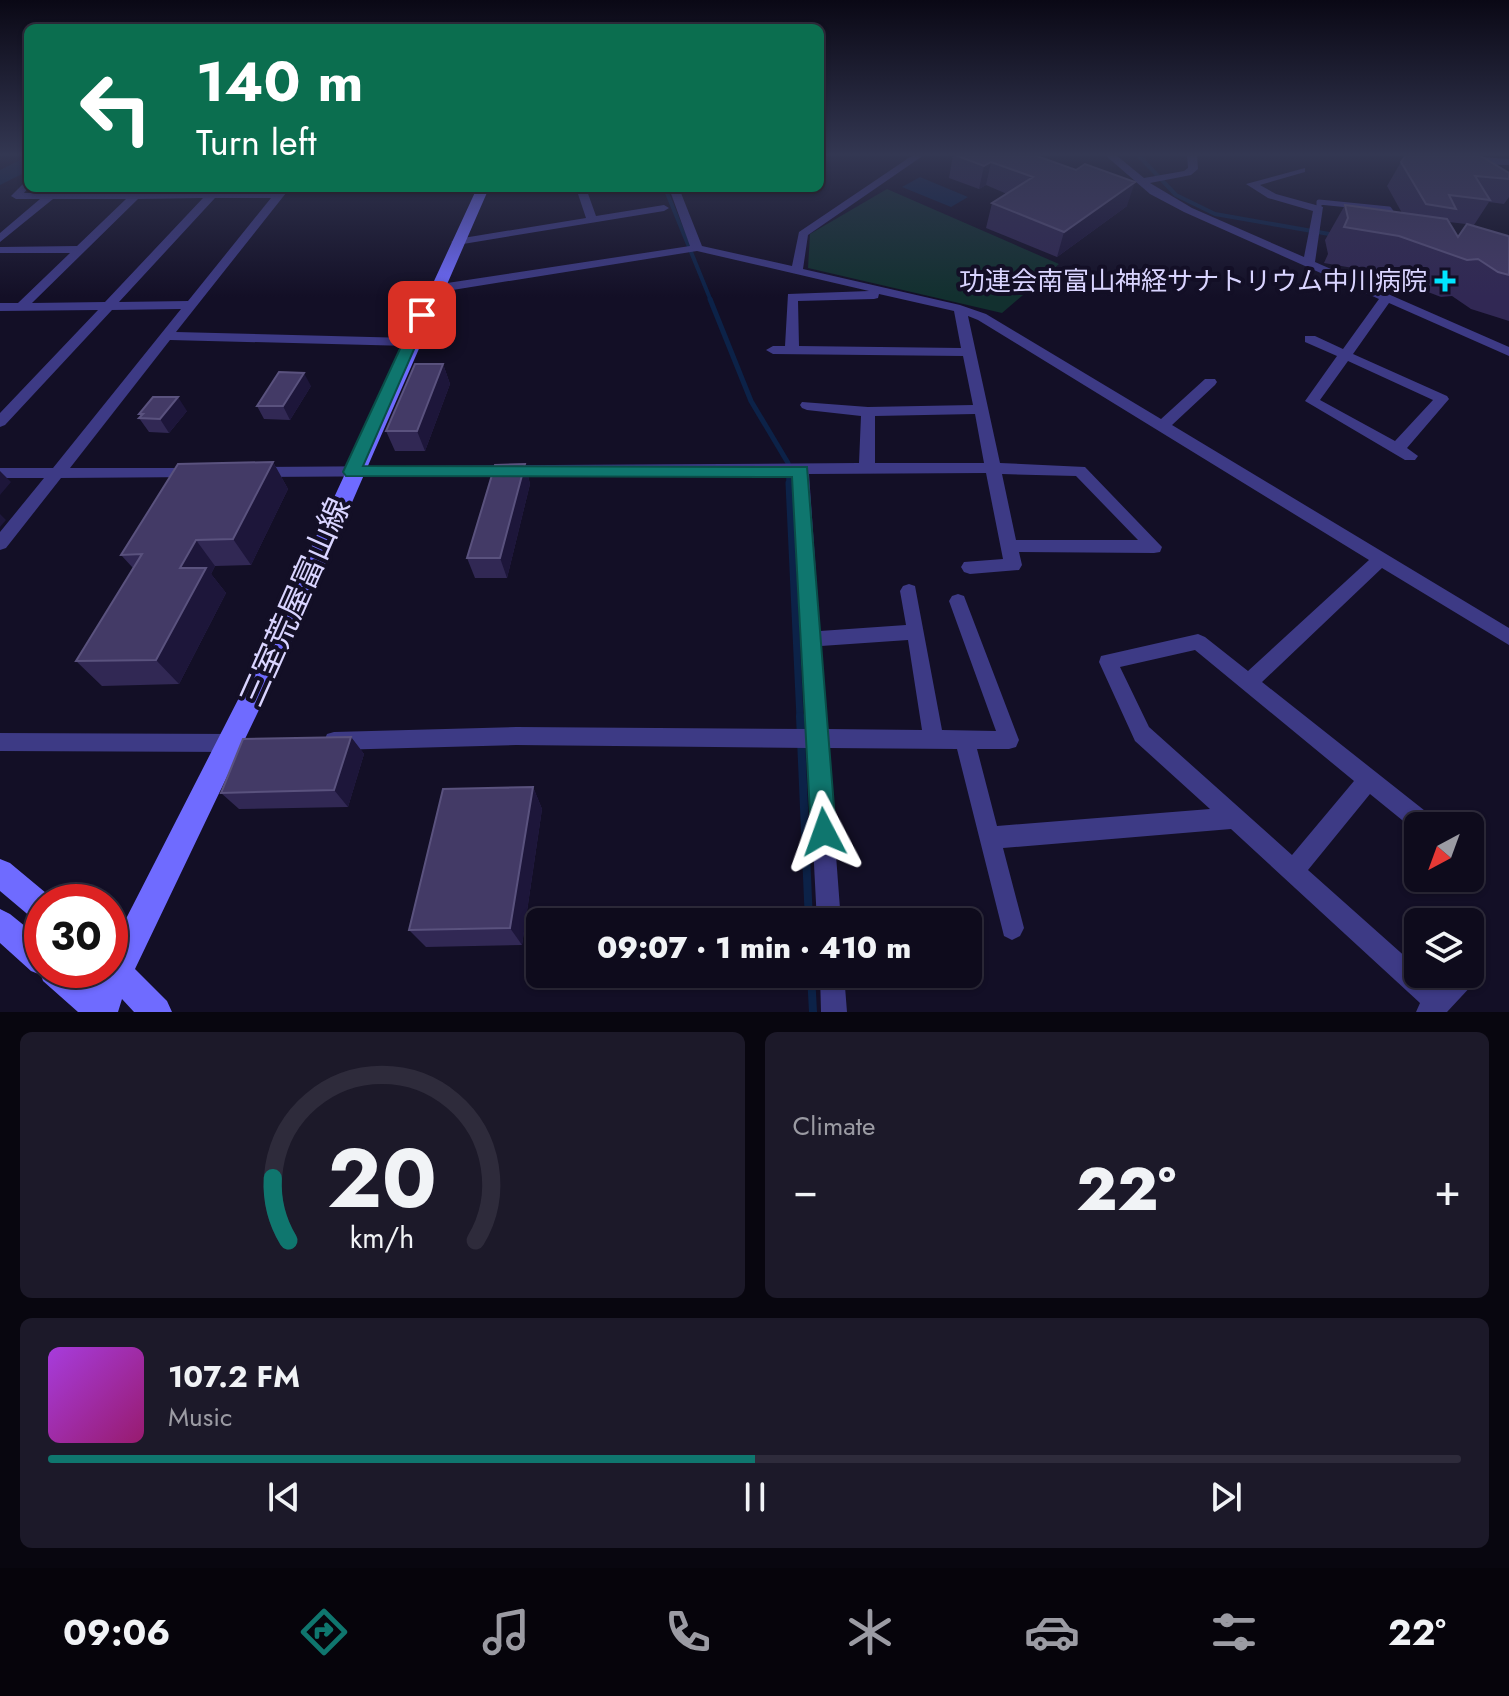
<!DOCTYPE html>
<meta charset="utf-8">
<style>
body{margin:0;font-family:Jost,"Noto Sans JP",sans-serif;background:#1c1929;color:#f1f3f6;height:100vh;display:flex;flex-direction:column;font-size:30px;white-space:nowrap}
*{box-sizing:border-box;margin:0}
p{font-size:26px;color:#9b9ba3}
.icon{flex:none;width:44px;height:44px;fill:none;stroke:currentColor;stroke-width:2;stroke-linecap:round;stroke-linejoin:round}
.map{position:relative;height:1012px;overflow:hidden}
.drawer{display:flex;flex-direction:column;gap:20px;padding:20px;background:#08060f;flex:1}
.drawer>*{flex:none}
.banner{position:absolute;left:24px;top:24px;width:800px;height:168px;border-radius:12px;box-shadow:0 2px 6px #0004,0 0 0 2px #2e2b3b;background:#0b6e4f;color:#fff;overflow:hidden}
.needle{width:52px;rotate:221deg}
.buttons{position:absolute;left:1404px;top:812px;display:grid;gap:16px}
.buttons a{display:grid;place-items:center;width:80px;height:80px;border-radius:12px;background:#0e0b1c;box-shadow:0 2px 6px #0004,0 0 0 2px #2e2b3b;font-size:40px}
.speed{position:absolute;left:24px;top:884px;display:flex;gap:16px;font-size:40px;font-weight:700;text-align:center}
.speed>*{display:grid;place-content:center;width:104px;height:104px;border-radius:50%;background:#0e0b1c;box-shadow:0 2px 6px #0004,0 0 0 2px #2e2b3b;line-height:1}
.speed .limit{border:12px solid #d22;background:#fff;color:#111}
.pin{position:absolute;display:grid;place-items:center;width:68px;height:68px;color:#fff;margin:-34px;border-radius:16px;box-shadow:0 4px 12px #0006}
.me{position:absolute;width:88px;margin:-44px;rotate:356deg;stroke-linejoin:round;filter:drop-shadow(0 0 6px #0008)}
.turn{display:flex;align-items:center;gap:28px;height:168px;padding:0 40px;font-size:36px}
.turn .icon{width:104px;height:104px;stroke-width:2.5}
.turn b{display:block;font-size:56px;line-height:68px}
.big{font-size:60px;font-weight:800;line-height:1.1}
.drawer .widget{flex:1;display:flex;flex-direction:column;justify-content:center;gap:12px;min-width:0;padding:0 28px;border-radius:12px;background:#1c1929}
.drawer .dial{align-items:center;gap:0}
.dial svg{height:208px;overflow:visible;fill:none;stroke:#2e2b3b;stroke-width:7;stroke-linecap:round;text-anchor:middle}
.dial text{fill:#f1f3f6;stroke:none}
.song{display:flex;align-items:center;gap:24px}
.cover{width:96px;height:96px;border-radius:12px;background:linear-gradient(135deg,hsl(280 70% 55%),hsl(320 70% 35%))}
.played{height:8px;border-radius:4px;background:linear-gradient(90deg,#0f766e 50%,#2e2b3b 50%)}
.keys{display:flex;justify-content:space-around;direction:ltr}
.heat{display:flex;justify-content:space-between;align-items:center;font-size:44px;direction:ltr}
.drawer .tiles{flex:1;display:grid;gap:20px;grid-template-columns:1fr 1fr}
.widget:last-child{grid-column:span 2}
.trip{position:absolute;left:526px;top:908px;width:456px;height:80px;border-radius:12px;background:#0e0b1c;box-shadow:0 2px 6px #0004,0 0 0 2px #2e2b3b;font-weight:800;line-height:80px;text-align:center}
.tabs{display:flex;height:128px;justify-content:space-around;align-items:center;background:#06040b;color:#9b9ba3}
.tabs .icon{width:56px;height:56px}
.tabs .on{color:#0f766e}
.tabs b{font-size:36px;color:#f1f3f6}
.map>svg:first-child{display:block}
.green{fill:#12302f}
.water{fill:#0c2248}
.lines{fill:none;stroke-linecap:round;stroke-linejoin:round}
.stream-far3{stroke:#0c2248;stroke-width:4}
.stream-far2{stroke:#0c2248;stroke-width:5}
.stream-far1{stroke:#0c2248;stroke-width:7}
.stream{stroke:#0c2248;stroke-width:8}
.river{fill:#0c2248;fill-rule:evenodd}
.lane{stroke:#3d3a85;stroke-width:5}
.street{fill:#3d3a85;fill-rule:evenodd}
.secondary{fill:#6f6bff;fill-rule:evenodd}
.wall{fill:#312854}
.shaded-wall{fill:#1d163a}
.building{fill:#433a66;stroke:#5a527e;stroke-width:2}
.route{fill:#0f766e;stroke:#0a4d48;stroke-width:2}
.poi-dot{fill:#00e5ff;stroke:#130f26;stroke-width:3}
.labels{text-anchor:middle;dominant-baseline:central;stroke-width:8;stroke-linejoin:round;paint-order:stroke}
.far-poi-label{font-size:26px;fill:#d9d4ff;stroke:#130f26;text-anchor:end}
.street-label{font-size:32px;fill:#d9d4ff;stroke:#130f26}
</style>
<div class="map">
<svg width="1509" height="1012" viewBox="0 0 1509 1012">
<rect width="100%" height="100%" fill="#130f26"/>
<!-- green -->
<path class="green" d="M 887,189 L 1059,264 L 1002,313 L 808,268 L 810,234 Z"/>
<!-- water -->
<path class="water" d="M 920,177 L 968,197 L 951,207 L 902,187 Z"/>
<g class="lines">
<!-- stream-far3 -->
<path class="stream-far3" d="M 1138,155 L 1176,195 L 1215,214 L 1335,235
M 665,188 L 711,301"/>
<!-- stream-far2 -->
<path class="stream-far2" d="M 710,299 L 751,401 L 788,463 L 789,485"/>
<!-- stream-far1 -->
<path class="stream-far1" d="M 789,483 L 800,718"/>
<!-- stream -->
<path class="stream" d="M 800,716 L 809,922
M 811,974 L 813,1012"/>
<!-- river -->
<path class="river" d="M 28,156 L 28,171 L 0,185 L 0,170 Z"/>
<!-- lane -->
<path class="lane" d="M 1319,209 L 1319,202 L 1389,209 L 1397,220"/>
<!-- street -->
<path class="street" d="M 913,155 L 924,155 L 808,235 L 803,269 L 960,305 L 986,314 L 1161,419 L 1205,379 L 1215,379 L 1217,382 L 1215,385 L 1172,425 L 1509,628 L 1509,645 L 1382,568 L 1262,682 L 1434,818 L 1437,826 L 1418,826 L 1418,833 L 1370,794 L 1308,870 L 1418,968 L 1418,974 L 1424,974 L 1437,986 L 1448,974 L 1470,974 L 1470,964 L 1474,965 L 1477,974 L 1474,983 L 1447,1012 L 1416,1012 L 1420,1003 L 1231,829 L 1003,848 L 1024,928 L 1020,936 L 1012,940 L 1004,936 L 957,749 L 828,748 L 841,922 L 817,922 L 808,748 L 516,745 L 334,750 L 327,748 L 324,741 L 327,734 L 334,732 L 516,727 L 807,729 L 793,474 L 258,477 L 250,472 L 258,467 L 859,463 L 861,416 L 807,410 L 802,408 L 800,405 L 802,402 L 868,407 L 973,405 L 963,356 L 773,354 L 766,350 L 773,346 L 785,346 L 788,294 L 869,291 L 697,251 L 434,293 L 428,289 L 434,285 L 690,246 L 669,188 L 679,188 L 702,246 L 792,266 L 799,232 ZM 879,294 L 954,311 L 961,348 L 799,346 L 798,301 L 874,299 L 878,298 ZM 968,316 L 978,320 L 1369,560 L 1248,671 L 1205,637 L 1198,634 L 1101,656 L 1099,662 L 1135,741 L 1210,809 L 997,826 L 977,749 L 1009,749 L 1016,747 L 1019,740 L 964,596 L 958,594 L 952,596 L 949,601 L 996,731 L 942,730 L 915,586 L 909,584 L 903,586 L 900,591 L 906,625 L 820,631 L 809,474 L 986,473 L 1003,559 L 964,562 L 961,567 L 964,572 L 970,574 L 1019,570 L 1022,565 L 1019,552 L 1154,553 L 1160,552 L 1162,547 L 1085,467 L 1000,463 ZM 975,414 L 984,463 L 875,463 L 875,416 ZM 1002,474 L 1076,476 L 1138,540 L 1016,540 ZM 908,640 L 922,730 L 827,729 L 821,646 ZM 1195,650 L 1354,781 L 1292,855 L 1149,727 L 1120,667 Z
M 1105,155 L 1116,155 L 1144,178 L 1184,171 L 1188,168 L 1187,155 L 1197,155 L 1198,169 L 1191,175 L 1150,183 L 1192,208 L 1304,257 L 1313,211 L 1268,198 L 1246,184 L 1305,168 L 1305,172 L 1260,185 L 1276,194 L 1323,207 L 1315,262 L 1509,347 L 1509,356 L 1389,303 L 1353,354 L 1447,396 L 1449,399 L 1407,448 L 1418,456 L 1415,460 L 1405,460 L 1305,401 L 1337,356 L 1305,342 L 1305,336 L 1315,336 L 1343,349 L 1379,299 L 1184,212 L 1150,194 ZM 1348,361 L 1433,400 L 1395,441 L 1320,400 Z
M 1455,155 L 1509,159 L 1509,165 L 1468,164 Z
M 28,179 L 28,188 L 24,193 L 133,192 L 137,188 L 148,188 L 144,192 L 276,192 L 280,188 L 290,188 L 176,332 L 409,338 L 416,342 L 409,346 L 170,340 L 70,468 L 194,468 L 199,469 L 202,473 L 199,477 L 61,478 L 6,548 L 0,550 L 0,532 L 44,478 L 0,478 L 0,468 L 53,468 L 181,309 L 112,310 L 5,425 L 0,427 L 0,413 L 98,310 L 0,311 L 0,303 L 18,303 L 70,253 L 0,253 L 0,247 L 77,246 L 126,199 L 53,199 L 0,242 L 0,233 L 40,199 L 16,199 L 11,196 ZM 203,198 L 105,302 L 32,303 L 138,199 ZM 215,198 L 271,198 L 188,301 L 119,302 Z
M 576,188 L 586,188 L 596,216 L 664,205 L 669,208 L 664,211 L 457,245 L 451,242 L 457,239 L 586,218 Z
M 0,733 L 234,734 L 241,736 L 244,743 L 241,750 L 234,752 L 0,751 Z
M 1470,849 L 1482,855 L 1485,863 L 1482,871 L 1474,874 L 1470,873 Z
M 820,974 L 844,974 L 847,1012 L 821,1012 Z"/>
<!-- secondary -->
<path class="secondary" d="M 477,188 L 489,188 L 289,647 L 135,969 L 167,1001 L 172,1012 L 134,1012 L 122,999 L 118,1012 L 78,1012 L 43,981 L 41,975 L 31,971 L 0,943 L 0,909 L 10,914 L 42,940 L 42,970 L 77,970 L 96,986 L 100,976 L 97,970 L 110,970 L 110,950 L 265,647 Z
M 0,859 L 10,863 L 52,898 L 54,902 L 42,902 L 42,922 L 32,918 L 0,891 Z"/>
</g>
<!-- wall -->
<path class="wall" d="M 953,155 L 1034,155 L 1127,206 L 1057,257 L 986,228 L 992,203 L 1007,194 L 986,185 L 979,189 L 949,178 Z
M 1401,162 L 1509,173 L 1509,197 L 1504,204 L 1489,202 L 1474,225 L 1449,222 L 1458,237 L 1509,237 L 1509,321 L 1471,309 L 1452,296 L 1441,297 L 1376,272 L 1324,263 L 1328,254 L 1325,240 L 1345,205 L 1402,213 L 1387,186 Z
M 443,364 L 450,384 L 425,451 L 395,451 L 386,431 Z
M 311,386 L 290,420 L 264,419 L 257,406 Z
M 187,411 L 169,433 L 149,432 L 139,418 L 141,417 L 139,414 Z
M 273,462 L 288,489 L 251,565 L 215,566 L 211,574 L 226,593 L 179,684 L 102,686 L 76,661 L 133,568 L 121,555 Z
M 525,464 L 530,484 L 507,578 L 475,578 L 467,558 Z
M 351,737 L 364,754 L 348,807 L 239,809 L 221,793 Z
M 533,787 L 542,809 L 522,945 L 426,947 L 409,930 Z"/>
<!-- shaded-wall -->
<path class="shaded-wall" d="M 991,162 L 986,185 L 979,189 L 984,166 Z
M 1135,182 L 1127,206 L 1057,257 L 1064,232 Z
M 443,364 L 450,384 L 425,451 L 417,431 Z
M 304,373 L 311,386 L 290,420 L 283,406 Z
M 178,397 L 187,411 L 169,433 L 160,419 Z
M 273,462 L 288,489 L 251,565 L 233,539 Z
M 525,464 L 530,484 L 507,578 L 500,558 Z
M 0,471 L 11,482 L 0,495 Z
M 0,514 L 6,520 L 0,527 Z
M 196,540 L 215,566 L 211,574 L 226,593 L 179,684 L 156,660 L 180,568 Z
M 351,737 L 364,754 L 348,807 L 334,790 Z
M 533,787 L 542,809 L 522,945 L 510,928 Z"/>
<!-- building -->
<path class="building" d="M 955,155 L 1034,155 L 1076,170 L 1085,164 L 1135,182 L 1064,232 L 992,203 L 1033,177 L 991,162 L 984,166 Z
M 1406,155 L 1479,155 L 1509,173 L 1509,179 L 1475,176 L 1490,200 L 1449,195 L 1456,209 L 1426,204 L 1401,162 Z
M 1345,205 L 1447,219 L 1458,237 L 1467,224 L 1508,236 L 1509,237 L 1509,275 L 1498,272 L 1478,259 L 1467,260 L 1399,236 L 1344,227 L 1348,218 Z
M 415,364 L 443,364 L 417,431 L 386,431 Z
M 279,372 L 304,373 L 283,406 L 257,406 Z
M 153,397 L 178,397 L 160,419 L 139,418 L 143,414 L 139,414 Z
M 273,462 L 233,539 L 196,540 L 180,568 L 206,568 L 156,660 L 76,661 L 142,554 L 121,555 L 178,464 Z
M 525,464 L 500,558 L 467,558 L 495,465 Z
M 351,737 L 334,790 L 221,793 L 243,739 Z
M 533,787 L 510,928 L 409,930 L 443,789 Z"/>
<!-- sky -->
<linearGradient id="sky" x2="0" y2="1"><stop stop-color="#0a0815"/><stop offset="0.52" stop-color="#333752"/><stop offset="1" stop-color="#333752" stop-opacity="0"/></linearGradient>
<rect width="1509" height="297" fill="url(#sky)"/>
<!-- route -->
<path class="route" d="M 417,312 L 429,315 L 363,466 L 807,467 L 836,832 L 832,840 L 824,844 L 815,840 L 811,832 L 792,477 L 346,476 L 343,472 Z"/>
<!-- markers -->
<path class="poi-dot" d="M1441 269h8v8h8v8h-8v8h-8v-8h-8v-8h8z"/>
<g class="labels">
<!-- far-poi labels -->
<g class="far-poi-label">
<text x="1427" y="281">功連会南富山神経サナトリウム中川病院</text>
</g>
<!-- street labels -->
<g class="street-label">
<text transform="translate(295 602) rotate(-66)">三室荒屋富山線</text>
</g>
</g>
</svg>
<div class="buttons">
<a><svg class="needle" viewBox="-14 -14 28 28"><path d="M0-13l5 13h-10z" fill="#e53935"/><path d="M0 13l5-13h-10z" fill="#9b9ba3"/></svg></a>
<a><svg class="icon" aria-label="layers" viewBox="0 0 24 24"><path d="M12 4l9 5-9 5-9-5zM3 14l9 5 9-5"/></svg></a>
</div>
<div class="speed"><div class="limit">30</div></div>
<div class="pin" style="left:422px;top:315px;background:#d93025"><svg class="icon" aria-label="arrive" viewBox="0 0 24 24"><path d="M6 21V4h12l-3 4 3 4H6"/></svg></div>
<svg class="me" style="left:824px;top:832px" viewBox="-20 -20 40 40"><path d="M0-17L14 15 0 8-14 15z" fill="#0f766e" stroke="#fff" stroke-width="4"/></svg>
<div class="trip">09:07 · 1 min · 410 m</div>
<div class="banner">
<div class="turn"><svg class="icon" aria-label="left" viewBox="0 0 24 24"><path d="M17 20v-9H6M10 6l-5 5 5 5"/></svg><div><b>140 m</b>Turn left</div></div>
</div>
</div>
<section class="drawer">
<div class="tiles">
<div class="widget dial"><svg viewBox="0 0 100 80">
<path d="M14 69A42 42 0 1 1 86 69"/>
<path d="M14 69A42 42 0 0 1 8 45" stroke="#0f766e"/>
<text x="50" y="56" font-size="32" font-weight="700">20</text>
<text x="50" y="72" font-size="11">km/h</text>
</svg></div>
<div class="widget"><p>Climate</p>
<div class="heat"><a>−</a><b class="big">22°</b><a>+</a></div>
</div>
<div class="widget">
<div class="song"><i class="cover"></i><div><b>107.2 FM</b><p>Music</p></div></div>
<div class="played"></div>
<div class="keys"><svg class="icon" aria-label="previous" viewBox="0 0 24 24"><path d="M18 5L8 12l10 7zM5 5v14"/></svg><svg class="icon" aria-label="pause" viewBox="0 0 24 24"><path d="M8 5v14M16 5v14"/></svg><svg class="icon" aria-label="next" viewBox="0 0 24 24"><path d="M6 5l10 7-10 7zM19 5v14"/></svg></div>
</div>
</div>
</section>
<nav class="tabs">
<b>09:06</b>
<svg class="icon on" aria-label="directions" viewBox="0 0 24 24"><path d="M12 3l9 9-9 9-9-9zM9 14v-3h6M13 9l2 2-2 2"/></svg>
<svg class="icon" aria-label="music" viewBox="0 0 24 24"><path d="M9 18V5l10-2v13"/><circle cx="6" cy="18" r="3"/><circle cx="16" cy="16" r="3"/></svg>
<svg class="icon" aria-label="phone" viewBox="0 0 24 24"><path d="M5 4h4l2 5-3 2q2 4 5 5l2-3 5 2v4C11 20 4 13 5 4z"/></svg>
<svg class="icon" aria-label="climate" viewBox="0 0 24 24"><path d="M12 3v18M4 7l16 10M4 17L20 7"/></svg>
<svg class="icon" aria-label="car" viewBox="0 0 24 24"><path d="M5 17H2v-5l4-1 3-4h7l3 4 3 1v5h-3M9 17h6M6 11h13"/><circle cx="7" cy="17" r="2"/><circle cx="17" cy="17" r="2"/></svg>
<svg class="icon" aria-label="filters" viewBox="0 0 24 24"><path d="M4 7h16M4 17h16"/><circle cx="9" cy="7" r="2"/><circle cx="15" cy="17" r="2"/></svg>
<b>22°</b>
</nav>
